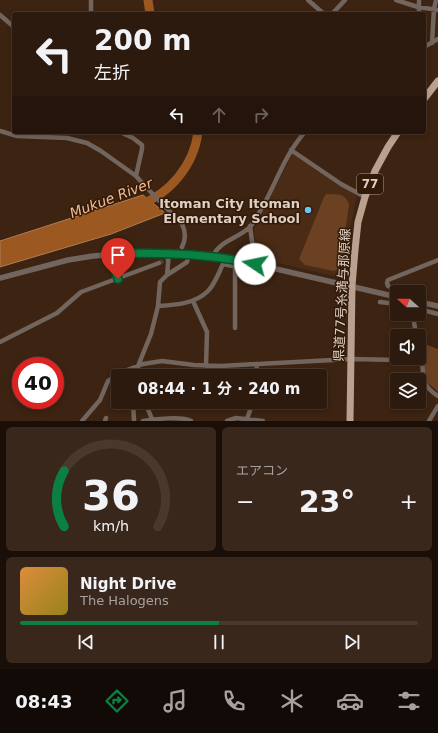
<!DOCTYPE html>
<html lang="ja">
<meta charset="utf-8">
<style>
body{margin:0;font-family:"DejaVu Sans","Noto Sans JP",sans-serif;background:#39271c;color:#f1f3f6;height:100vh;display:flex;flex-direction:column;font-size:15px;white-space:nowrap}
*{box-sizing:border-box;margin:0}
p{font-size:13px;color:#a7a19e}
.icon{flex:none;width:22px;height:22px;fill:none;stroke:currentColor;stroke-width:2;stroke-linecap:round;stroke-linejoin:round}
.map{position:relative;height:421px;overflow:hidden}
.panel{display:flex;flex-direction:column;gap:6px;padding:6px;background:#190e08;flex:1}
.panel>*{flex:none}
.guide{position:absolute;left:12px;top:12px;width:414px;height:122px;border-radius:4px;box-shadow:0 2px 6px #0003,0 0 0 1px #48382e;background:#2d1a0e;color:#f1f3f6;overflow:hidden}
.needle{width:26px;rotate:291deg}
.controls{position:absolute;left:390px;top:285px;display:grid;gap:8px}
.controls a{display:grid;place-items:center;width:36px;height:36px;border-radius:4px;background:#2d1a0e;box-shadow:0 2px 6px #0003,0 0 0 1px #48382e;font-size:20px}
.speed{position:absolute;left:12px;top:357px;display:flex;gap:8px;font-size:20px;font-weight:700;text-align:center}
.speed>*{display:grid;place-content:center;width:52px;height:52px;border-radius:50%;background:#2d1a0e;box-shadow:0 2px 6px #0003,0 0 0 1px #48382e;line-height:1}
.speed .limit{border:6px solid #d22;background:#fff;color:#111}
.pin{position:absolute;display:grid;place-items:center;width:34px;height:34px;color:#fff;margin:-41px -17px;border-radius:50% 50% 50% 0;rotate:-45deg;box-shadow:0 0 4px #0007}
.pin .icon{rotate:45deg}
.me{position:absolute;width:44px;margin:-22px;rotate:281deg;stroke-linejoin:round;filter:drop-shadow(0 0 3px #0008)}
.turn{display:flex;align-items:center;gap:14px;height:84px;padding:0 16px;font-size:18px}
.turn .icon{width:52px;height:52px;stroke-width:2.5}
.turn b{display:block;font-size:28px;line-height:34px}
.lanes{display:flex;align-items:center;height:38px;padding:0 16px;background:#0003;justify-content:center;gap:20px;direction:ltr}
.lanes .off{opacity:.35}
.big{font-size:30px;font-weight:700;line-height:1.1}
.panel .tile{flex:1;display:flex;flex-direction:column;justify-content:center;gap:6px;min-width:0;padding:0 14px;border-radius:6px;background:#39271c}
.panel .dial{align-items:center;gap:0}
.dial svg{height:104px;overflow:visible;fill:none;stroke:#48382e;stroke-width:7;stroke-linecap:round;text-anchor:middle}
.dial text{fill:#f1f3f6;stroke:none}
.song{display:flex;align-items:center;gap:12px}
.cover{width:48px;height:48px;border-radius:6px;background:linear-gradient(135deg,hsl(30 70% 55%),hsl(50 70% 35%))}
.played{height:4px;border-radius:2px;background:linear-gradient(90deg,#0b8043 50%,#48382e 50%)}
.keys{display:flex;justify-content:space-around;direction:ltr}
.heat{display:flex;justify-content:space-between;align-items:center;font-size:22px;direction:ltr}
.panel .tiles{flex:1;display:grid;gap:6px;grid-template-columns:1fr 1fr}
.tile:last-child{grid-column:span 2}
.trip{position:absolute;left:111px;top:369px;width:216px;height:40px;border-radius:4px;background:#2d1a0e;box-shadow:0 2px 6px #0003,0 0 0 1px #48382e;font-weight:700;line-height:40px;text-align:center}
.dock{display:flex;height:64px;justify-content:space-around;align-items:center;background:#120a06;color:#a7a19e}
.dock .icon{width:28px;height:28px}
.dock .current{color:#0b8043}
.dock b{font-size:18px;color:#f1f3f6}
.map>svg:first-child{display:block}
.built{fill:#4a2b15}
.green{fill:#6c4122}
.water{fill:#9c5821;stroke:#b07c52}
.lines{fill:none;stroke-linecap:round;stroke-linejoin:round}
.river{stroke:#9c5821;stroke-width:9}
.minor-tunnel{stroke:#543d2d;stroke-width:4.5;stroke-dasharray:4.5 2;stroke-linecap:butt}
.minor{stroke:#72655d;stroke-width:4.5}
.tertiary{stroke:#72655d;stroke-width:5.5}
.primary{stroke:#baa08f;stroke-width:7}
.route-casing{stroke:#07532c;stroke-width:10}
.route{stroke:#0b8043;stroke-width:7}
.poi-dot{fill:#6dc2f3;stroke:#311a08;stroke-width:1.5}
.labels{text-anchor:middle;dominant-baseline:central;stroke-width:3;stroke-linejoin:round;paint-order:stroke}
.shield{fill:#311a08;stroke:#ab998c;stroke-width:1}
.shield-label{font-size:12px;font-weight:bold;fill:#dfcfc4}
.poi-label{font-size:13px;font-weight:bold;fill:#dfcfc4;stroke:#311a08;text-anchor:end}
.street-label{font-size:13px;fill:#dfcfc4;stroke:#311a08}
.water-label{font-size:14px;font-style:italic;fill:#f6bb94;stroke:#311a08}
</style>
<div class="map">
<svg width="438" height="421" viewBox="0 0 438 421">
<rect width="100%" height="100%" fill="#3c2312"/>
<!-- built -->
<path class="built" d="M 292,155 L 295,155 L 309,164 L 357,196 L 350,229 L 346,269 L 337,277 L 262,259 L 258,256 L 256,253 L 254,229 Z"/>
<!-- green -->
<path class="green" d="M 326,194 C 337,195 344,192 349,204 L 340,268 L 334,271 L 305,265 L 299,259 L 324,197 Z
M 427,345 L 438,349 L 438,392 C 435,389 431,386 428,383 C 421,373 420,355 427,345 Z"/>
<!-- water -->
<path class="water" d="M 143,195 L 165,213 L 111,234 L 0,267 L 0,241 Z"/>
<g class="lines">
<!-- river -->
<path class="river" d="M 148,0 L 150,14
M 139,205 C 170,194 194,165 198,132"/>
<!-- minor-tunnel -->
<path class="minor-tunnel" d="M 159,263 L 174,255 L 182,247"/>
<!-- minor -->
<path class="minor" d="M 91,0 L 91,14
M 308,0 L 324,14
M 396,0 L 418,7 L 438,10
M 419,0 L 419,14
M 332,14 L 345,0
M 0,15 L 14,27
M 432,43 L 434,9 L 436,0
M 424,47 L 438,39
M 0,131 L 17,136 L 67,138 L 87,143 L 101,151 L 136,176 L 143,184 L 182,224 C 186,232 186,239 182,247
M 120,132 L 133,138 L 142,145 L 142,149 L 136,176
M 291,150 L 341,184 L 365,197
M 250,226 L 255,264
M 110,254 L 118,279
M 213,256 C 220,240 240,238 251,226 C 254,222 256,217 259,213 C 275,187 284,155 305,132
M 235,266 L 235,328
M 167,275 L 169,253
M 410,292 L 388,286 L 387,283 L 388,280 L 438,260
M 419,295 L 422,295 L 421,302
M 193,301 L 207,332 L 206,366
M 380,302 L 397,304
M 158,306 C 175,305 195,304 208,291 C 215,284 219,272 223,264 L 247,269 L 250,263
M 419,309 L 438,314
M 413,314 L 416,336
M 0,342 L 57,313 L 81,292 L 159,263
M 420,353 C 426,372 417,383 438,396
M 138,376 L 138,366 L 151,334 L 158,306 L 160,282 L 167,275 L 187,262 L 189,254
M 256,376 L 257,364
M 133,402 L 134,421
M 145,402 L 152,419
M 247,419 L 253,402
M 82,421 L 100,400 L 108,381 L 119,373 L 143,364 L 162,361 L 194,365 L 221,366 L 351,359 L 398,360 L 409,358
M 105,421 L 106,418
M 143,421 C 153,419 183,416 191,421
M 227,421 L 236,418 L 263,421
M 429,421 L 438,406"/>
<!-- tertiary -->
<path class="tertiary" d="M 0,278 L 68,260 L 93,256 L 150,252 L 182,253 L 213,256 L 250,263 L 397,297
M 419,302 L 438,306"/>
<!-- primary -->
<path class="primary" d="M 424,99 L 438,81
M 350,421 L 352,286 L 355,250 L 358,222 L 365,197 L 375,171 L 388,147 L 398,132"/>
</g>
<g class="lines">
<!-- route casing -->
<g class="route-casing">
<path id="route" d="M 118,279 L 110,254 C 159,252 207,253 255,264"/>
</g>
<!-- route -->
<use href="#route" class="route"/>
</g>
<!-- markers -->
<circle class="poi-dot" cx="308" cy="210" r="4"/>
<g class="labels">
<!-- shield labels -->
<rect class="shield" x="357" y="174" width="26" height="20" rx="3"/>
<g class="shield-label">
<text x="370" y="184">77</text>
</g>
<!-- poi labels -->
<g class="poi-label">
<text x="300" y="203">Itoman City Itoman<tspan x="300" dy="15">Elementary School</tspan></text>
</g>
<!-- street labels -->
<g class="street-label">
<text transform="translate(342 295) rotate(-87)">県道77号糸満与那原線</text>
</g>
<!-- water labels -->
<g class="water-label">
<text transform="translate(111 198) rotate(-21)">Mukue River</text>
</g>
</g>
</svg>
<div class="controls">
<a><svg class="needle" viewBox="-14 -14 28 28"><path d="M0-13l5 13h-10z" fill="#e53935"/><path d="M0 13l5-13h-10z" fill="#a7a19e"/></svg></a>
<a><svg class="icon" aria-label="sound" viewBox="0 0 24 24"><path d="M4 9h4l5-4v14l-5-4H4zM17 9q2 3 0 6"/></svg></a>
<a><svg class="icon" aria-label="layers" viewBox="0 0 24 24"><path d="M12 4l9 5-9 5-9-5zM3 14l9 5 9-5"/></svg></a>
</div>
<div class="speed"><div class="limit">40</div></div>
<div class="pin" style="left:118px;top:279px;background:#d93025"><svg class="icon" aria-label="arrive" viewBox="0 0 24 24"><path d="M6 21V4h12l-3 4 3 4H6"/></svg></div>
<svg class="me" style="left:255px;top:264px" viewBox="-20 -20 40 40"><circle r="19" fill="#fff"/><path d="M0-13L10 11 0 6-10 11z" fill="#0b8043"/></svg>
<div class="trip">08:44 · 1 分 · 240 m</div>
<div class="guide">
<div class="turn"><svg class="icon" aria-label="left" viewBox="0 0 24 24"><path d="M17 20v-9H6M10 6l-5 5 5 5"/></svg><div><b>200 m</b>左折</div></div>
<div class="lanes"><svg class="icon" aria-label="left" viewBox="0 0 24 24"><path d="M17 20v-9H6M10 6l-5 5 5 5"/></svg><svg class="icon off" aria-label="ahead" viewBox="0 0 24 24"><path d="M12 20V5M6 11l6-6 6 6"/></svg><svg class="icon off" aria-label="right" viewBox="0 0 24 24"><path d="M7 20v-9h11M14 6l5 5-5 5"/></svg></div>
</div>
</div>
<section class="panel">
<div class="tiles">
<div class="tile dial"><svg viewBox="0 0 100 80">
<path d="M14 69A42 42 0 1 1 86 69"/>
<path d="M14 69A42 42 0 0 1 14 26" stroke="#0b8043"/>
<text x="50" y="56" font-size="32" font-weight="700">36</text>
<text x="50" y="72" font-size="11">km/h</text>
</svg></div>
<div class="tile"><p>エアコン</p>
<div class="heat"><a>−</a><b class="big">23°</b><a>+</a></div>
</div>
<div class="tile">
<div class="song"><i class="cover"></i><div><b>Night Drive</b><p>The Halogens</p></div></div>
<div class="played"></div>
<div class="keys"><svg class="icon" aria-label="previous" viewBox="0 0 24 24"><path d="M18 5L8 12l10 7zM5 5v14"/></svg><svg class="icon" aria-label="pause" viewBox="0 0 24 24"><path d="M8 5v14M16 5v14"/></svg><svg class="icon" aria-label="next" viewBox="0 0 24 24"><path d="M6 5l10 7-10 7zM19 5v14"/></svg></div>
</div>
</div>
</section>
<nav class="dock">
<b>08:43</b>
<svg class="icon current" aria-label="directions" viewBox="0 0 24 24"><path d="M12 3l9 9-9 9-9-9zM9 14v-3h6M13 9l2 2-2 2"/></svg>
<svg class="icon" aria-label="music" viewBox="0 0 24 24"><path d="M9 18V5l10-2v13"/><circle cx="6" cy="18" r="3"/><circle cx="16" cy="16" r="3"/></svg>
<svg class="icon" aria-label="phone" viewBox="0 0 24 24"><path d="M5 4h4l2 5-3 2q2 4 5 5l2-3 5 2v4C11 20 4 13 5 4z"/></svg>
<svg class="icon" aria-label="climate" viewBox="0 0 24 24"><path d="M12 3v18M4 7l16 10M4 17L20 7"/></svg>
<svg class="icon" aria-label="car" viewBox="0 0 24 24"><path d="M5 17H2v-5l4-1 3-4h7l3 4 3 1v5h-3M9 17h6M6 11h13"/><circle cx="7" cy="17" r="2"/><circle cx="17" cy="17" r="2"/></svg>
<svg class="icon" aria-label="filters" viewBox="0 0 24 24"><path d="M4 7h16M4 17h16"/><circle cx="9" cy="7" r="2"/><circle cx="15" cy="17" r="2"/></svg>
</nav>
